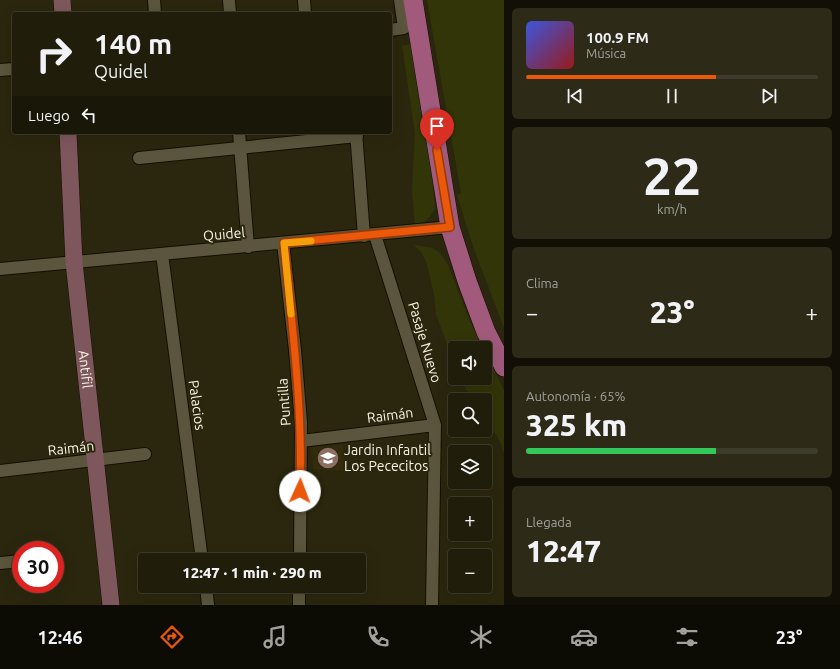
<!DOCTYPE html>
<html lang="es">
<meta charset="utf-8">
<style>
body{margin:0;font-family:Ubuntu,sans-serif;background:#2d2a18;color:#f1f3f6;height:100vh;display:flex;flex-direction:column;font-size:15px;white-space:nowrap}
*{box-sizing:border-box;margin:0}
p{font-size:13px;color:#a2a29c}
.icon{flex:none;width:22px;height:22px;fill:none;stroke:currentColor;stroke-width:2;stroke-linecap:round;stroke-linejoin:round}
.map{position:relative;flex:1;overflow:hidden}
.side{display:flex;flex-direction:column;gap:8px;padding:8px;background:#121006;width:336px}
.side>*{flex:none}
.banner{position:absolute;left:12px;top:12px;width:380px;height:122px;border-radius:4px;box-shadow:0 4px 16px #0002,0 0 0 1px #3d3b2b;background:#201d0a;color:#f1f3f6;overflow:hidden}
.controls{position:absolute;left:448px;top:341px;display:grid;gap:8px}
.controls a{display:grid;place-items:center;width:44px;height:44px;border-radius:4px;background:#201d0a;box-shadow:0 4px 16px #0002,0 0 0 1px #3d3b2b;font-size:20px}
.speed{position:absolute;left:12px;top:541px;display:flex;gap:8px;font-size:20px;font-weight:700;text-align:center}
.speed>*{display:grid;place-content:center;width:52px;height:52px;border-radius:50%;background:#201d0a;box-shadow:0 4px 16px #0002,0 0 0 1px #3d3b2b;line-height:1}
.speed .limit{border:6px solid #d22;background:#fff;color:#111}
.pin{position:absolute;display:grid;place-items:center;width:34px;height:34px;color:#fff;margin:-41px -17px;border-radius:50% 50% 50% 0;rotate:-45deg;box-shadow:0 0 4px #0007}
.pin .icon{rotate:45deg}
.me{position:absolute;width:44px;margin:-22px;rotate:2deg;stroke-linejoin:round;filter:drop-shadow(0 0 3px #0008)}
.turn{display:flex;align-items:center;gap:14px;height:84px;padding:0 16px;font-size:18px}
.turn .icon{width:52px;height:52px;stroke-width:2.5}
.turn b{display:block;font-size:28px;line-height:34px}
.then{display:flex;align-items:center;height:38px;padding:0 16px;background:#0003;gap:8px;font-size:15px}
.big{font-size:30px;font-weight:800;line-height:1.1}
.side .card{flex:1;display:flex;flex-direction:column;justify-content:center;gap:6px;min-width:0;padding:0 14px;border-radius:6px;background:#2d2a18}
.side .dial{align-items:center;gap:0}
.dial b{font-size:52px;line-height:1}
.song{display:flex;align-items:center;gap:12px}
.cover{width:48px;height:48px;border-radius:6px;background:linear-gradient(135deg,hsl(230 70% 55%),hsl(0 70% 35%))}
.played{height:4px;border-radius:2px;background:linear-gradient(90deg,#ea580c 65%,#3d3b2b 65%)}
.keys{display:flex;justify-content:space-around;direction:ltr}
.heat{display:flex;justify-content:space-between;align-items:center;font-size:22px;direction:ltr}
.charge{height:6px;border-radius:3px;background:linear-gradient(90deg,#34c759 65%,#3d3b2b 0)}
.trip{position:absolute;left:138px;top:553px;width:228px;height:40px;border-radius:4px;background:#201d0a;box-shadow:0 4px 16px #0002,0 0 0 1px #3d3b2b;font-weight:800;line-height:40px;text-align:center}
.dock{display:flex;height:64px;justify-content:space-around;align-items:center;background:#0d0c04;color:#a2a29c}
.dock .icon{width:28px;height:28px}
.dock .current{color:#ea580c}
.dock b{font-size:18px;color:#f1f3f6}
main{display:flex;flex:1;min-height:0}
.map>svg:first-child{display:block}
.built{fill:#322c0b}
.green{fill:#323507}
.lines{fill:none;stroke-linecap:round;stroke-linejoin:round}
.street-casing{stroke:#140f00;stroke-width:14}
.secondary-casing{stroke:#140f00;stroke-width:18}
.primary-casing{stroke:#140f00;stroke-width:20}
.street{stroke:#5a553c;stroke-width:12}
.secondary{stroke:#7e575c;stroke-width:17}
.primary{stroke:#a15a7c;stroke-width:19}
.route-casing{stroke:#983908;stroke-width:10}
.route{stroke:#ea580c;stroke-width:7}
.slow{stroke:#f59e0b;stroke-width:7}
.labels{text-anchor:middle;dominant-baseline:central;stroke-width:4;stroke-linejoin:round;paint-order:stroke}
.street-label{font-size:14px;fill:#f7f5e6;stroke:#2b270e}
.poi-label{font-size:14px;fill:#f7f5e6;stroke:#2b270e;text-anchor:start}
</style>
<main>
<div class="map">
<svg width="504" height="605" viewBox="0 0 504 605">
<rect width="100%" height="100%" fill="#2b270e"/>
<!-- built -->
<path class="built" d="M 343,445 L 344,471 L 313,469 L 312,447 Z"/>
<!-- green -->
<path class="green" d="M 427,0 L 504,0 L 504,328 L 474,249 L 457,195 L 461,193 Z
M 411,44 L 429,143 L 435,208 C 430,218 425,223 415,226 L 412,190 L 415,133 L 402,46 Z
M 414,245 L 433,248 L 440,253 L 448,265 L 469,319 L 483,348 L 455,348 L 455,366 L 436,314 L 434,294 L 426,261 L 421,252 Z
M 485,352 L 504,390 L 504,454 L 498,437 L 485,422 L 485,400 L 472,400 L 460,378 L 485,378 Z"/>
<g class="lines">
<!-- street casing -->
<g class="street-casing">
<path id="street" d="M 154,0 L 155,14
M 229,0 L 230,14
M 304,0 L 305,14
M 390,30 L 404,28 L 400,0
M 0,70 L 14,69
M 239,132 L 248,247
M 356,132 L 364,236
M 139,158 L 357,136
M 375,235 L 435,425 L 432,605
M 283,243 L 295,350 L 301,422 L 300,560
M 162,254 L 202,560
M 0,269 L 450,227
M 301,441 L 435,425
M 0,471 L 145,454
M 0,563 L 21,561
M 206,586 L 208,605
M 299,605 L 299,586"/>
</g>
<!-- secondary casing -->
<g class="secondary-casing">
<g id="secondary">
<path d="M 62,0 L 63,14"/>
<path id="s1" d="M 68,132 L 74,262 L 111,605"/>
</g>
</g>
<!-- primary casing -->
<g class="primary-casing">
<path id="primary" d="M 413,0 L 450,227 L 467,281 L 486,332 L 504,367"/>
</g>
<!-- street -->
<use href="#street" class="street"/>
<!-- secondary -->
<use href="#secondary" class="secondary"/>
<!-- primary -->
<use href="#primary" class="primary"/>
</g>
<g class="lines">
<!-- route casing -->
<g class="route-casing">
<path id="route" d="M 300,491 C 303,408 292,326 284,243 L 450,227 L 437,150"/>
</g>
<!-- route -->
<use href="#route" class="route"/>
<!-- slow -->
<path class="slow" d="M 291,314 L 284,243 L 311,241"/>
</g>
<!-- icons -->
<defs>
<g id="school-disc" transform="scale(1.15)"><circle r="9.5" fill="#8d6e63" stroke="#2b270e"/><path d="M0-5L7-2L0 1L-7-2ZM-4 1L0 2.5L4 1V4Q0 6-4 4Z" fill="#fff"/></g>
</defs>
<g fill-rule="evenodd">
<use href="#school-disc" x="328" y="458"/>
</g>
<g class="labels">
<!-- street labels -->
<g class="street-label">
<text transform="translate(224 234) rotate(-5)">Quidel</text>
<text transform="translate(425 342) rotate(73)">Pasaje Nuevo</text>
<text stroke="none"><textPath href="#s1" startOffset="238">Antifil</textPath></text>
<text transform="translate(284 402) rotate(-94)">Puntilla</text>
<text transform="translate(197 405) rotate(82)">Palacios</text>
<text transform="translate(390 415) rotate(-7)">Raimán</text>
<text transform="translate(71 448) rotate(-6)">Raimán</text>
</g>
<!-- poi labels -->
<g class="poi-label">
<text x="344" y="450">Jardin Infantil<tspan x="344" dy="16">Los Pececitos</tspan></text>
</g>
</g>
</svg>
<div class="controls">
<a><svg class="icon" aria-label="sound" viewBox="0 0 24 24"><path d="M4 9h4l5-4v14l-5-4H4zM17 9q2 3 0 6"/></svg></a>
<a><svg class="icon" aria-label="search" viewBox="0 0 24 24"><circle cx="10" cy="10" r="6"/><path d="M15 15l6 6"/></svg></a>
<a><svg class="icon" aria-label="layers" viewBox="0 0 24 24"><path d="M12 4l9 5-9 5-9-5zM3 14l9 5 9-5"/></svg></a>
<a>+</a>
<a>−</a>
</div>
<div class="speed"><div class="limit">30</div></div>
<div class="pin" style="left:437px;top:150px;background:#d93025"><svg class="icon" aria-label="arrive" viewBox="0 0 24 24"><path d="M6 21V4h12l-3 4 3 4H6"/></svg></div>
<svg class="me" style="left:300px;top:491px" viewBox="-20 -20 40 40"><circle r="19" fill="#fff"/><path d="M0-13L10 11 0 6-10 11z" fill="#ea580c"/></svg>
<div class="trip">12:47 · 1 min · 290 m</div>
<div class="banner">
<div class="turn"><svg class="icon" aria-label="right" viewBox="0 0 24 24"><path d="M7 20v-9h11M14 6l5 5-5 5"/></svg><div><b>140 m</b>Quidel</div></div>
<div class="then">Luego<svg class="icon" aria-label="left" viewBox="0 0 24 24"><path d="M17 20v-9H6M10 6l-5 5 5 5"/></svg></div>
</div>
</div>
<section class="side">
<div class="card">
<div class="song"><i class="cover"></i><div><b>100.9 FM</b><p>Música</p></div></div>
<div class="played"></div>
<div class="keys"><svg class="icon" aria-label="previous" viewBox="0 0 24 24"><path d="M18 5L8 12l10 7zM5 5v14"/></svg><svg class="icon" aria-label="pause" viewBox="0 0 24 24"><path d="M8 5v14M16 5v14"/></svg><svg class="icon" aria-label="next" viewBox="0 0 24 24"><path d="M6 5l10 7-10 7zM19 5v14"/></svg></div>
</div>
<div class="card dial"><b>22</b><p>km/h</p></div>
<div class="card"><p>Clima</p>
<div class="heat"><a>−</a><b class="big">23°</b><a>+</a></div>
</div>
<div class="card"><p>Autonomía · 65%</p><b class="big">325 km</b><div class="charge"></div></div>
<div class="card"><p>Llegada</p><b class="big">12:47</b></div>
</section>
</main>
<nav class="dock">
<b>12:46</b>
<svg class="icon current" aria-label="directions" viewBox="0 0 24 24"><path d="M12 3l9 9-9 9-9-9zM9 14v-3h6M13 9l2 2-2 2"/></svg>
<svg class="icon" aria-label="music" viewBox="0 0 24 24"><path d="M9 18V5l10-2v13"/><circle cx="6" cy="18" r="3"/><circle cx="16" cy="16" r="3"/></svg>
<svg class="icon" aria-label="phone" viewBox="0 0 24 24"><path d="M5 4h4l2 5-3 2q2 4 5 5l2-3 5 2v4C11 20 4 13 5 4z"/></svg>
<svg class="icon" aria-label="climate" viewBox="0 0 24 24"><path d="M12 3v18M4 7l16 10M4 17L20 7"/></svg>
<svg class="icon" aria-label="car" viewBox="0 0 24 24"><path d="M5 17H2v-5l4-1 3-4h7l3 4 3 1v5h-3M9 17h6M6 11h13"/><circle cx="7" cy="17" r="2"/><circle cx="17" cy="17" r="2"/></svg>
<svg class="icon" aria-label="filters" viewBox="0 0 24 24"><path d="M4 7h16M4 17h16"/><circle cx="9" cy="7" r="2"/><circle cx="15" cy="17" r="2"/></svg>
<b>23°</b>
</nav>
